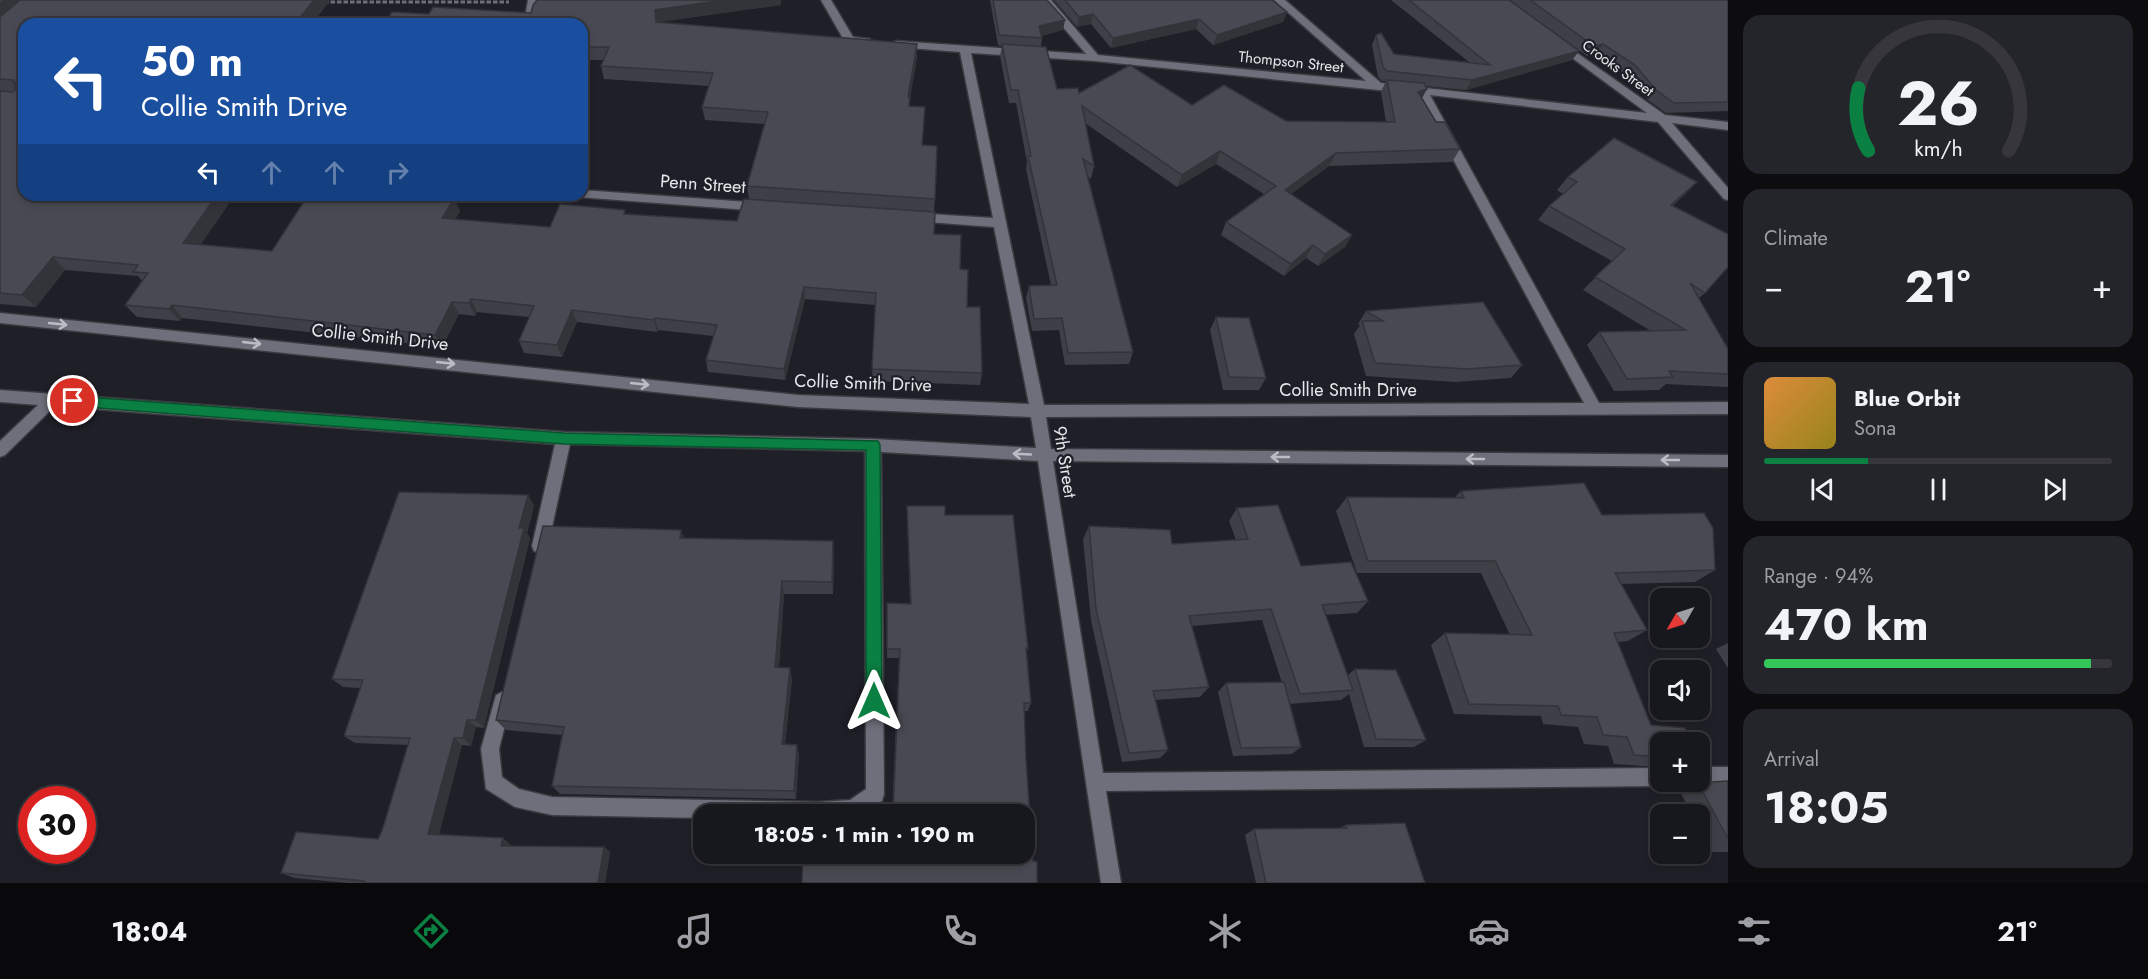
<!DOCTYPE html>
<meta charset="utf-8">
<style>
body{margin:0;font-family:Jost,sans-serif;background:#24242b;color:#f1f3f6;height:100vh;display:flex;flex-direction:column;font-size:22px;white-space:nowrap}
*{box-sizing:border-box;margin:0}
p{font-size:20px;color:#9e9fa4}
.icon{flex:none;width:33px;height:33px;fill:none;stroke:currentColor;stroke-width:2;stroke-linecap:round;stroke-linejoin:round}
.map{position:relative;flex:1;overflow:hidden}
.drawer{display:flex;flex-direction:column;gap:15px;padding:15px;background:#0d0d10;width:420px}
.drawer>*{flex:none}
.top-card{position:absolute;left:18px;top:18px;width:570px;height:183px;border-radius:18px;box-shadow:0 3px 9px #0003,0 0 0 2px #36363c;background:#1a4fa0;color:#fff;overflow:hidden}
.needle{width:39px;rotate:231deg}
.fabs{position:absolute;left:1650px;top:588px;display:grid;gap:12px}
.fabs a{display:grid;place-items:center;width:60px;height:60px;border-radius:12px;background:#17171e;box-shadow:0 3px 9px #0003,0 0 0 2px #36363c;font-size:30px}
.speed{position:absolute;left:18px;top:786px;display:flex;gap:12px;font-size:30px;font-weight:700;text-align:center}
.speed>*{display:grid;place-content:center;width:78px;height:78px;border-radius:50%;background:#17171e;box-shadow:0 3px 9px #0003,0 0 0 2px #36363c;line-height:1}
.speed .limit{border:9px solid #d22;background:#fff;color:#111}
.pin{position:absolute;display:grid;place-items:center;width:51px;height:51px;color:#fff;margin:-26px;border:3px solid #fff;border-radius:50%;box-shadow:0 2px 6px #0007}
.me{position:absolute;width:66px;margin:-33px;rotate:0deg;stroke-linejoin:round;filter:drop-shadow(0 0 4px #0008)}
.turn{display:flex;align-items:center;gap:21px;height:126px;padding:0 24px;font-size:27px}
.turn .icon{width:78px;height:78px;stroke-width:2.5}
.turn b{display:block;font-size:42px;line-height:51px}
.lanes{display:flex;align-items:center;height:57px;padding:0 24px;background:#0003;justify-content:center;gap:30px;direction:ltr}
.lanes .off{opacity:.35}
.big{font-size:45px;font-weight:700;line-height:1.1}
.drawer .widget{flex:1;display:flex;flex-direction:column;justify-content:center;gap:9px;min-width:0;padding:0 21px;border-radius:18px;background:#24242b}
.drawer .dial{align-items:center;gap:0}
.dial svg{height:156px;overflow:visible;fill:none;stroke:#36363c;stroke-width:7;stroke-linecap:round;text-anchor:middle}
.dial text{fill:#f1f3f6;stroke:none}
.song{display:flex;align-items:center;gap:18px}
.cover{width:72px;height:72px;border-radius:9px;background:linear-gradient(135deg,hsl(30 70% 55%),hsl(50 70% 35%))}
.played{height:6px;border-radius:3px;background:linear-gradient(90deg,#0b8043 30%,#36363c 30%)}
.keys{display:flex;justify-content:space-around;direction:ltr}
.heat{display:flex;justify-content:space-between;align-items:center;font-size:33px;direction:ltr}
.charge{height:9px;border-radius:4px;background:linear-gradient(90deg,#34c759 94%,#36363c 0)}
.trip{position:absolute;left:693px;top:804px;width:342px;height:60px;border-radius:18px;background:#17171e;box-shadow:0 3px 9px #0003,0 0 0 2px #36363c;font-weight:700;line-height:60px;text-align:center}
.dock{display:flex;height:96px;justify-content:space-around;align-items:center;background:#09090c;color:#9e9fa4}
.dock .icon{width:42px;height:42px}
.dock .active{color:#0b8043}
.dock b{font-size:27px;color:#f1f3f6}
main{display:flex;flex:1;min-height:0}
.map>svg:first-child{display:block}
.lines{fill:none;stroke-linecap:round;stroke-linejoin:round}
.minor-casing{stroke:#3a3a41;stroke-width:3}
.path{stroke:#6e6e76;stroke-width:3;stroke-dasharray:4.5 2;stroke-linecap:butt}
.minor{fill:#6e6f7a;fill-rule:evenodd}
.wall{fill:#3f3f47}
.shaded-wall{fill:#33333a}
.building{fill:#494953;stroke:#33333a;stroke-width:1.5}
.oneway{stroke:#bcbcc4}
.route{fill:#0b8043;stroke:#07532c;stroke-width:1.5}
.labels{text-anchor:middle;dominant-baseline:central;stroke-width:4.5;stroke-linejoin:round;paint-order:stroke}
.far-street-label{font-size:15px;fill:#e6e6ec;stroke:#1f1f28}
.street-label{font-size:18px;fill:#e6e6ec;stroke:#1f1f28}
</style>
<main>
<div class="map">
<svg width="1728" height="883" viewBox="0 0 1728 883">
<rect width="100%" height="100%" fill="#1f1f28"/>
<g class="lines">
<!-- minor casing -->
<g class="minor-casing">
<path id="minor" d="M 528,0 L 538,0 L 534,24 L 524,24 Z
M 821,0 L 831,0 L 853,37 L 870,39 L 870,43 L 845,42 Z
M 1040,0 L 1051,0 L 1098,55 L 1366,81 L 1274,0 L 1285,0 L 1381,83 L 1647,113 L 1556,46 L 1556,42 L 1560,41 L 1665,115 L 1728,122 L 1728,130 L 1672,123 L 1728,188 L 1728,200 L 1724,199 L 1658,122 L 1430,95 L 1599,403 L 1728,402 L 1728,414 L 1046,417 L 1051,449 L 1728,455 L 1728,467 L 1053,461 L 1103,773 L 1660,768 L 1660,782 L 1667,782 L 1667,784 L 1660,786 L 1106,791 L 1121,883 L 1101,883 L 1038,461 L 881,452 L 884,794 L 882,801 L 861,814 L 704,814 L 704,818 L 552,815 L 515,807 L 486,789 L 481,749 L 496,695 L 502,692 L 508,695 L 511,701 L 499,749 L 502,777 L 519,789 L 552,797 L 818,802 L 850,800 L 866,789 L 865,451 L 570,444 L 548,546 L 546,551 L 540,553 L 534,551 L 532,546 L 555,444 L 55,406 L 5,455 L 0,457 L 0,441 L 38,405 L 0,402 L 0,390 L 564,432 L 873,439 L 1036,448 L 1031,417 L 798,407 L 0,323 L 0,313 L 798,395 L 1029,404 L 994,227 L 914,221 L 908,217 L 914,213 L 993,218 L 960,52 L 896,47 L 891,44 L 896,41 L 1086,54 ZM 971,53 L 1095,61 L 1418,94 L 1584,403 L 1044,405 Z
M 582,190 L 762,203 L 768,207 L 762,211 L 578,197 L 576,195 L 582,195 Z
M 1700,767 L 1728,767 L 1728,785 L 1700,785 L 1693,783 L 1700,782 Z"/>
</g>
<!-- path -->
<path class="path" d="M 324,2 L 509,2"/>
<!-- minor -->
<use href="#minor" class="minor"/>
</g>
<!-- wall -->
<path class="wall" d="M 0,0 L 330,0 L 312,24 L 24,24 L 201,245 L 272,251 L 454,199 L 460,211 L 455,219 L 550,227 L 627,214 L 934,234 L 960,269 L 967,307 L 982,373 L 980,385 L 872,381 L 875,305 L 805,299 L 785,380 L 708,372 L 706,360 L 713,336 L 658,330 L 657,332 L 577,322 L 562,357 L 524,353 L 519,341 L 529,317 L 477,312 L 475,316 L 459,314 L 442,347 L 182,318 L 180,321 L 137,317 L 125,305 L 142,281 L 138,276 L 65,270 L 36,307 L 0,304 Z
M 990,0 L 1047,0 L 1063,30 L 1041,36 L 1042,38 L 1041,46 L 1057,89 L 1079,93 L 1192,105 L 1286,121 L 1386,122 L 1381,92 L 1386,81 L 1382,81 L 1378,77 L 1372,45 L 1376,35 L 1394,54 L 1469,62 L 1391,0 L 1509,0 L 1579,51 L 1572,60 L 1466,90 L 1425,86 L 1422,98 L 1436,122 L 1460,149 L 1452,162 L 1329,166 L 1291,194 L 1352,235 L 1345,247 L 1318,266 L 1306,258 L 1284,276 L 1221,235 L 1226,222 L 1264,194 L 1216,164 L 1177,187 L 1085,123 L 1094,166 L 1091,179 L 1088,177 L 1133,352 L 1129,364 L 1065,365 L 1059,330 L 1032,331 L 1026,298 L 1029,286 L 1051,285 L 1026,169 L 1027,162 L 1016,103 L 1009,103 L 1000,56 L 1002,46 L 998,45 Z
M 1054,0 L 1272,0 L 1287,12 L 1283,22 L 1213,45 L 1196,29 L 1111,48 L 1091,24 L 1077,27 Z
M 1510,0 L 1728,0 L 1728,111 L 1666,113 L 1648,100 L 1627,75 L 1596,54 L 1587,56 Z
M 781,5 L 659,22 L 917,57 L 910,97 L 910,106 L 922,145 L 935,199 L 934,212 L 749,199 L 747,186 L 765,124 L 705,120 L 702,107 L 709,86 L 604,79 L 601,66 L 603,60 L 582,60 L 582,24 L 429,14 L 531,13 Z
M 1568,177 L 1697,182 L 1673,206 L 1705,293 L 1699,298 L 1728,349 L 1728,386 L 1727,387 L 1666,384 L 1659,390 L 1614,391 L 1587,345 L 1599,332 L 1651,331 L 1583,290 L 1612,261 L 1538,220 L 1549,206 L 1563,194 L 1557,190 Z
M 1366,311 L 1522,365 L 1511,378 L 1455,382 L 1366,376 L 1354,334 L 1360,325 L 1358,324 Z
M 1216,317 L 1266,378 L 1259,390 L 1223,390 L 1210,330 Z
M 1461,491 L 1602,515 L 1715,570 L 1695,582 L 1621,584 L 1647,630 L 1628,641 L 1618,642 L 1651,725 L 1660,742 L 1660,767 L 1614,764 L 1608,746 L 1584,744 L 1578,727 L 1543,724 L 1541,716 L 1454,714 L 1431,645 L 1445,633 L 1510,635 L 1481,573 L 1357,573 L 1336,511 L 1347,497 L 1454,498 Z
M 528,495 L 534,506 L 527,533 L 530,538 L 484,728 L 476,727 L 471,746 L 462,745 L 439,834 L 510,844 L 510,846 L 604,847 L 610,852 L 605,883 L 348,883 L 294,878 L 281,873 L 378,839 L 382,831 L 408,745 L 355,743 L 344,736 L 360,688 L 343,687 L 332,679 Z
M 907,506 L 945,506 L 945,515 L 1013,515 L 1028,648 L 1027,652 L 1031,703 L 1028,711 L 1024,711 L 1026,760 L 1033,861 L 1037,862 L 1037,883 L 802,883 L 803,854 L 882,856 L 883,854 L 1024,854 L 1024,814 L 892,814 L 899,658 L 887,658 L 887,603 L 910,604 L 907,517 Z
M 1237,508 L 1301,566 L 1368,601 L 1357,613 L 1325,615 L 1348,675 L 1355,669 L 1426,740 L 1414,747 L 1364,747 L 1349,694 L 1341,700 L 1289,704 L 1301,747 L 1292,754 L 1233,756 L 1218,692 L 1226,683 L 1282,683 L 1262,620 L 1192,626 L 1209,687 L 1200,697 L 1155,700 L 1168,750 L 1160,758 L 1122,762 L 1091,620 L 1083,539 L 1089,526 L 1172,544 L 1236,540 L 1229,521 Z
M 684,538 L 834,554 L 833,594 L 784,594 L 779,667 L 792,679 L 785,744 L 799,754 L 796,799 L 560,794 L 552,786 L 562,735 L 506,730 L 496,720 Z
M 1728,643 L 1728,668 L 1716,649 Z
M 1728,781 L 1728,852 L 1712,852 L 1700,829 L 1700,814 L 1692,814 L 1679,790 L 1698,783 Z
M 1346,825 L 1425,883 L 1256,883 L 1245,835 L 1254,829 L 1340,828 Z"/>
<!-- shaded-wall -->
<path class="shaded-wall" d="M 3,0 L 28,0 L 0,25 L 0,3 Z
M 314,0 L 330,0 L 312,24 L 295,24 Z
M 724,0 L 781,0 L 781,5 L 656,22 L 655,10 Z
M 1287,12 L 1283,22 L 1213,45 L 1217,35 Z
M 1093,14 L 1091,24 L 1077,27 L 1079,17 Z
M 1199,19 L 1196,29 L 1111,48 L 1113,38 Z
M 1065,20 L 1063,30 L 1037,37 L 1039,26 Z
M 917,44 L 917,57 L 908,110 L 908,97 Z
M 1603,44 L 1596,54 L 1587,56 L 1594,46 Z
M 1579,51 L 1572,60 L 1466,90 L 1472,80 Z
M 1427,89 L 1420,102 L 1418,92 Z
M 1220,151 L 1216,164 L 1177,187 L 1182,175 Z
M 1336,153 L 1329,166 L 1279,203 L 1285,190 Z
M 1697,182 L 1685,195 L 1659,218 L 1671,205 Z
M 217,195 L 235,195 L 193,256 L 183,243 Z
M 454,199 L 460,211 L 448,231 L 442,218 Z
M 1352,235 L 1345,247 L 1318,266 L 1325,254 Z
M 1313,245 L 1306,258 L 1284,276 L 1291,264 Z
M 53,257 L 65,270 L 36,307 L 22,295 Z
M 804,287 L 805,299 L 785,380 L 784,369 Z
M 471,299 L 477,312 L 475,316 L 469,303 Z
M 452,302 L 459,314 L 442,347 L 435,335 Z
M 172,305 L 182,318 L 180,321 L 169,309 Z
M 572,310 L 577,322 L 562,357 L 557,345 Z
M 655,318 L 658,330 L 657,332 L 654,320 Z
M 528,495 L 534,506 L 527,533 L 530,538 L 484,728 L 476,720 L 519,528 Z
M 681,530 L 686,542 L 680,538 Z
M 833,541 L 834,554 L 833,594 L 832,582 Z
M 782,581 L 784,594 L 778,678 L 775,667 Z
M 790,668 L 792,679 L 784,753 L 782,744 Z
M 467,720 L 476,727 L 471,746 L 463,738 Z
M 454,738 L 462,745 L 438,839 L 428,834 Z
M 797,745 L 799,754 L 796,799 L 794,791 Z
M 503,838 L 510,844 L 509,851 L 501,846 Z
M 604,847 L 610,852 L 605,883 L 598,883 Z"/>
<!-- building -->
<path class="building" d="M 20,0 L 314,0 L 295,24 L 296,24 L 24,24 L 24,195 L 217,195 L 183,243 L 272,251 L 308,195 L 426,195 L 454,199 L 442,218 L 550,227 L 560,204 L 625,210 L 624,214 L 737,221 L 744,199 L 935,212 L 934,234 L 961,235 L 960,269 L 968,270 L 967,307 L 980,307 L 982,373 L 872,369 L 876,293 L 804,287 L 784,369 L 706,360 L 717,325 L 655,318 L 654,320 L 572,310 L 557,345 L 519,341 L 534,306 L 471,299 L 469,303 L 452,302 L 435,335 L 172,305 L 169,309 L 125,305 L 148,273 L 133,272 L 138,265 L 53,257 L 22,295 L 0,293 L 0,91 L 13,92 L 15,90 L 15,82 L 13,80 L 0,79 L 0,17 Z
M 537,0 L 724,0 L 655,10 L 656,22 L 917,44 L 908,97 L 910,97 L 909,106 L 925,107 L 922,145 L 937,146 L 935,199 L 747,186 L 768,112 L 702,107 L 713,73 L 601,66 L 609,47 L 582,47 L 582,24 L 384,24 L 392,12 L 429,14 L 433,7 L 531,13 L 533,5 Z
M 993,0 L 1047,0 L 1065,20 L 1039,26 L 1042,38 L 999,35 Z
M 1065,0 L 1272,0 L 1287,12 L 1217,35 L 1199,19 L 1113,38 L 1093,14 L 1079,17 Z
M 1409,0 L 1509,0 L 1579,51 L 1472,80 L 1387,71 L 1383,67 L 1376,35 L 1381,33 L 1394,54 L 1490,65 Z
M 1530,0 L 1728,0 L 1728,102 L 1674,103 L 1656,90 L 1635,65 L 1603,44 L 1594,46 Z
M 1002,44 L 1046,47 L 1057,89 L 1078,88 L 1079,93 L 1130,65 L 1192,105 L 1224,85 L 1286,121 L 1395,122 L 1387,80 L 1424,83 L 1427,89 L 1418,92 L 1436,122 L 1445,122 L 1460,149 L 1336,153 L 1285,190 L 1352,235 L 1325,254 L 1313,245 L 1291,264 L 1226,222 L 1276,186 L 1220,151 L 1182,175 L 1082,106 L 1094,166 L 1083,159 L 1133,352 L 1068,353 L 1062,318 L 1034,319 L 1029,286 L 1057,285 L 1028,156 L 1031,156 L 1018,90 L 1011,90 Z
M 1614,138 L 1697,182 L 1671,205 L 1728,234 L 1728,267 L 1705,293 L 1690,283 L 1728,349 L 1728,374 L 1669,371 L 1673,377 L 1627,379 L 1599,332 L 1686,330 L 1595,277 L 1625,249 L 1549,206 L 1577,182 L 1568,177 Z
M 1483,302 L 1522,365 L 1466,369 L 1375,363 L 1362,321 L 1383,321 L 1366,311 Z
M 1216,317 L 1249,318 L 1266,378 L 1229,377 Z
M 1584,483 L 1602,515 L 1704,513 L 1713,528 L 1715,570 L 1615,573 L 1647,630 L 1614,633 L 1651,725 L 1685,728 L 1691,742 L 1660,742 L 1660,757 L 1634,755 L 1627,737 L 1603,735 L 1597,717 L 1561,715 L 1558,706 L 1469,704 L 1445,633 L 1532,635 L 1495,561 L 1368,561 L 1347,497 L 1464,498 L 1461,491 Z
M 399,492 L 528,495 L 519,528 L 524,528 L 476,720 L 467,720 L 463,738 L 454,738 L 428,834 L 503,838 L 501,846 L 604,847 L 598,883 L 364,883 L 364,881 L 281,873 L 296,832 L 378,839 L 382,831 L 410,738 L 344,736 L 363,680 L 332,679 Z
M 1278,505 L 1301,566 L 1351,562 L 1368,601 L 1322,605 L 1353,690 L 1300,694 L 1271,609 L 1189,616 L 1209,687 L 1153,691 L 1168,750 L 1129,753 L 1096,609 L 1089,526 L 1170,530 L 1172,544 L 1248,539 L 1237,508 Z
M 907,506 L 945,506 L 945,515 L 1013,515 L 1028,648 L 1026,648 L 1031,703 L 1024,703 L 1026,760 L 1033,861 L 1037,862 L 1037,883 L 802,883 L 803,854 L 883,856 L 883,854 L 1024,854 L 1024,814 L 893,814 L 900,649 L 887,649 L 887,603 L 911,604 Z
M 543,526 L 681,530 L 680,538 L 833,541 L 832,582 L 782,581 L 775,667 L 790,668 L 782,744 L 797,745 L 794,791 L 552,786 L 564,727 L 496,720 Z
M 1355,669 L 1396,670 L 1426,740 L 1376,739 Z
M 1284,682 L 1301,747 L 1241,748 L 1226,683 Z
M 1728,781 L 1728,839 L 1698,783 Z
M 1405,823 L 1425,883 L 1266,883 L 1254,829 L 1347,828 L 1346,825 Z"/>
<!-- one-way arrows -->
<defs><path id="oneway-shaft" d="M-6 0H5M1.5-3L5.5 0L1.5 3" fill="none" stroke-width="1.6" stroke-linecap="round" stroke-linejoin="round" transform="scale(1.5)"/></defs>
<g class="oneway">
<use href="#oneway-shaft" transform="translate(58 324) rotate(6)"/>
<use href="#oneway-shaft" transform="translate(252 343) rotate(6)"/>
<use href="#oneway-shaft" transform="translate(446 363) rotate(6)"/>
<use href="#oneway-shaft" transform="translate(640 384) rotate(6)"/>
<use href="#oneway-shaft" transform="translate(1022 454) rotate(-177)"/>
<use href="#oneway-shaft" transform="translate(1280 457) rotate(-180)"/>
<use href="#oneway-shaft" transform="translate(1475 459) rotate(-180)"/>
<use href="#oneway-shaft" transform="translate(1670 460) rotate(-180)"/>
</g>
<!-- route -->
<path class="route" d="M 73,396 L 564,433 L 878,441 L 880,445 L 882,701 L 880,706 L 874,709 L 868,706 L 866,701 L 866,450 L 564,444 L 73,406 L 67,401 Z"/>
<g class="labels">
<!-- far-street labels -->
<g class="far-street-label">
<text transform="translate(1291 62) rotate(6)">Thompson Street</text>
<text transform="translate(1618 68) rotate(36)">Crooks Street</text>
</g>
<!-- street labels -->
<g class="street-label">
<text transform="translate(703 184) rotate(4)">Penn Street</text>
<text transform="translate(380 337) rotate(6)">Collie Smith Drive</text>
<text transform="translate(863 383) rotate(2)">Collie Smith Drive</text>
<text x="1348" y="390">Collie Smith Drive</text>
<text transform="translate(1065 462) rotate(81)">9th Street</text>
</g>
</g>
</svg>
<div class="fabs">
<a><svg class="needle" viewBox="-14 -14 28 28"><path d="M0-13l5 13h-10z" fill="#e53935"/><path d="M0 13l5-13h-10z" fill="#9e9fa4"/></svg></a>
<a><svg class="icon" aria-label="sound" viewBox="0 0 24 24"><path d="M4 9h4l5-4v14l-5-4H4zM17 9q2 3 0 6"/></svg></a>
<a>+</a>
<a>−</a>
</div>
<div class="speed"><div class="limit">30</div></div>
<div class="pin" style="left:73px;top:401px;background:#d93025"><svg class="icon" aria-label="arrive" viewBox="0 0 24 24"><path d="M6 21V4h12l-3 4 3 4H6"/></svg></div>
<svg class="me" style="left:874px;top:701px" viewBox="-20 -20 40 40"><path d="M0-17L14 15 0 8-14 15z" fill="#0b8043" stroke="#fff" stroke-width="4"/></svg>
<div class="trip">18:05 · 1 min · 190 m</div>
<div class="top-card">
<div class="turn"><svg class="icon" aria-label="left" viewBox="0 0 24 24"><path d="M17 20v-9H6M10 6l-5 5 5 5"/></svg><div><b>50 m</b>Collie Smith Drive</div></div>
<div class="lanes"><svg class="icon" aria-label="left" viewBox="0 0 24 24"><path d="M17 20v-9H6M10 6l-5 5 5 5"/></svg><svg class="icon off" aria-label="ahead" viewBox="0 0 24 24"><path d="M12 20V5M6 11l6-6 6 6"/></svg><svg class="icon off" aria-label="ahead" viewBox="0 0 24 24"><path d="M12 20V5M6 11l6-6 6 6"/></svg><svg class="icon off" aria-label="right" viewBox="0 0 24 24"><path d="M7 20v-9h11M14 6l5 5-5 5"/></svg></div>
</div>
</div>
<section class="drawer">
<div class="widget dial"><svg viewBox="0 0 100 80">
<path d="M14 69A42 42 0 1 1 86 69"/>
<path d="M14 69A42 42 0 0 1 9 37" stroke="#0b8043"/>
<text x="50" y="56" font-size="32" font-weight="700">26</text>
<text x="50" y="72" font-size="11">km/h</text>
</svg></div>
<div class="widget"><p>Climate</p>
<div class="heat"><a>−</a><b class="big">21°</b><a>+</a></div>
</div>
<div class="widget">
<div class="song"><i class="cover"></i><div><b>Blue Orbit</b><p>Sona</p></div></div>
<div class="played"></div>
<div class="keys"><svg class="icon" aria-label="previous" viewBox="0 0 24 24"><path d="M18 5L8 12l10 7zM5 5v14"/></svg><svg class="icon" aria-label="pause" viewBox="0 0 24 24"><path d="M8 5v14M16 5v14"/></svg><svg class="icon" aria-label="next" viewBox="0 0 24 24"><path d="M6 5l10 7-10 7zM19 5v14"/></svg></div>
</div>
<div class="widget"><p>Range · 94%</p><b class="big">470 km</b><div class="charge"></div></div>
<div class="widget"><p>Arrival</p><b class="big">18:05</b></div>
</section>
</main>
<nav class="dock">
<b>18:04</b>
<svg class="icon active" aria-label="directions" viewBox="0 0 24 24"><path d="M12 3l9 9-9 9-9-9zM9 14v-3h6M13 9l2 2-2 2"/></svg>
<svg class="icon" aria-label="music" viewBox="0 0 24 24"><path d="M9 18V5l10-2v13"/><circle cx="6" cy="18" r="3"/><circle cx="16" cy="16" r="3"/></svg>
<svg class="icon" aria-label="phone" viewBox="0 0 24 24"><path d="M5 4h4l2 5-3 2q2 4 5 5l2-3 5 2v4C11 20 4 13 5 4z"/></svg>
<svg class="icon" aria-label="climate" viewBox="0 0 24 24"><path d="M12 3v18M4 7l16 10M4 17L20 7"/></svg>
<svg class="icon" aria-label="car" viewBox="0 0 24 24"><path d="M5 17H2v-5l4-1 3-4h7l3 4 3 1v5h-3M9 17h6M6 11h13"/><circle cx="7" cy="17" r="2"/><circle cx="17" cy="17" r="2"/></svg>
<svg class="icon" aria-label="filters" viewBox="0 0 24 24"><path d="M4 7h16M4 17h16"/><circle cx="9" cy="7" r="2"/><circle cx="15" cy="17" r="2"/></svg>
<b>21°</b>
</nav>
